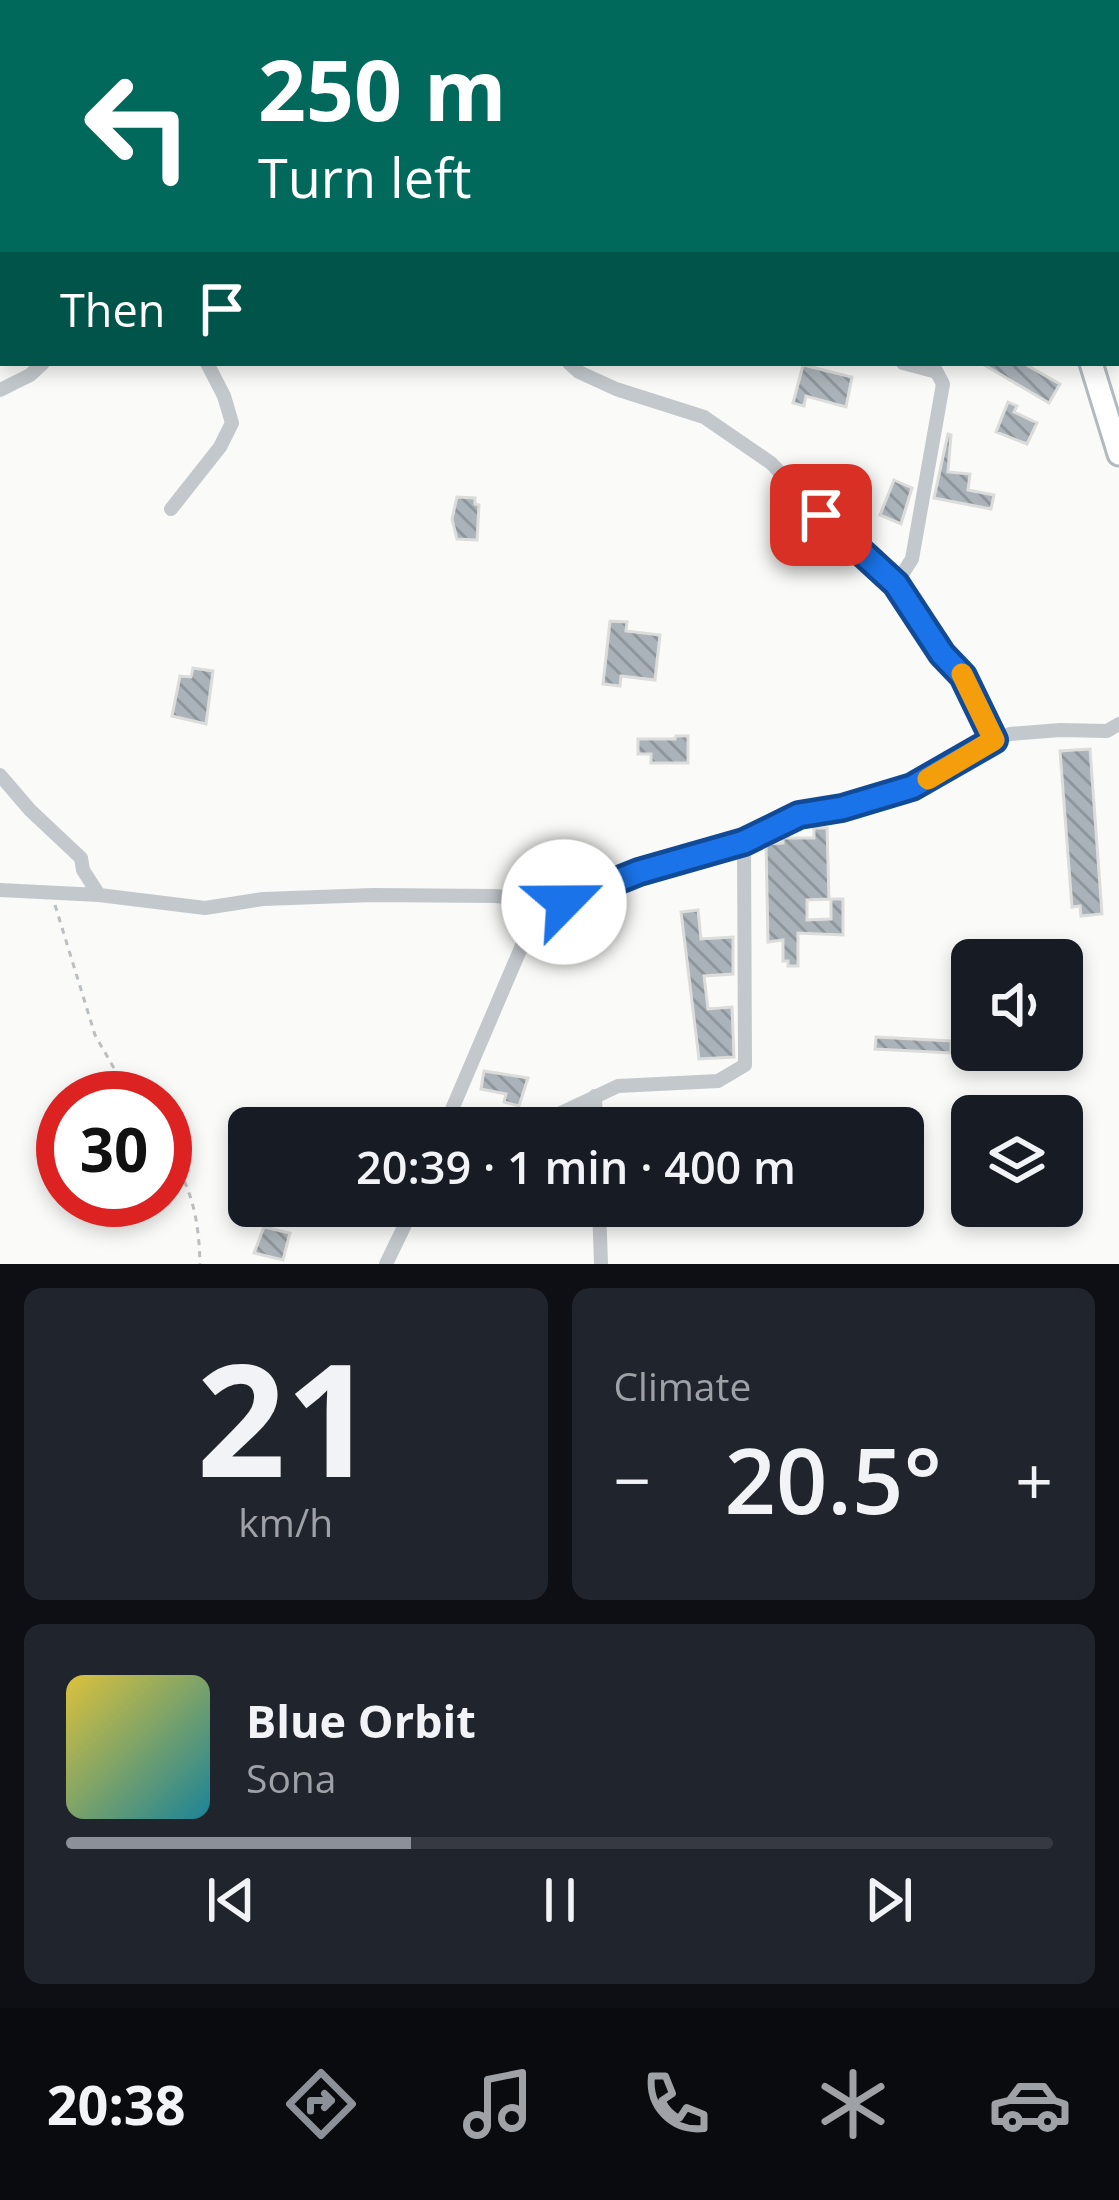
<!DOCTYPE html>
<meta charset="utf-8">
<style>
body{margin:0;font-family:"Open Sans",sans-serif;background:#20242c;color:#f1f3f6;height:100vh;display:flex;flex-direction:column;font-size:45px;white-space:nowrap}
*{box-sizing:border-box;margin:0}
p{font-size:39px;color:#9ea1a6}
.icon{flex:none;width:66px;height:66px;fill:none;stroke:currentColor;stroke-width:2;stroke-linecap:round;stroke-linejoin:round}
.map{position:relative;height:1264px;overflow:hidden}
.side{display:flex;flex-direction:column;gap:24px;padding:24px;background:#0d0f14;flex:1}
.side>*{flex:none}
.hud{position:absolute;left:0px;top:0px;width:1119px;height:366px;box-shadow:0 6px 18px #0003;background:#00695c;color:#fff;overflow:hidden}
.buttons{position:absolute;left:951px;top:939px;display:grid;gap:24px}
.buttons a{display:grid;place-items:center;width:132px;height:132px;border-radius:18px;background:#171b24;box-shadow:0 6px 18px #0003;font-size:60px}
.speed{position:absolute;left:36px;top:1071px;display:flex;gap:24px;font-size:60px;font-weight:700;text-align:center}
.speed>*{display:grid;place-content:center;width:156px;height:156px;border-radius:50%;background:#171b24;box-shadow:0 6px 18px #0003;line-height:1}
.speed .limit{border:18px solid #d22;background:#fff;color:#111}
.pin{position:absolute;display:grid;place-items:center;width:102px;height:102px;color:#fff;margin:-51px;border-radius:24px;box-shadow:0 6px 18px #0006}
.me{position:absolute;width:132px;margin:-66px;rotate:67deg;stroke-linejoin:round;filter:drop-shadow(0 0 9px #0008)}
.turn{display:flex;align-items:center;gap:42px;height:252px;padding:0 60px;font-size:54px}
.turn .icon{width:156px;height:156px;stroke-width:2.5}
.turn b{display:block;font-size:84px;line-height:102px}
.then{display:flex;align-items:center;height:114px;padding:0 60px;background:#0003;gap:24px;font-size:45px}
.big{font-size:90px;font-weight:600;line-height:1.1}
.side .widget{flex:1;display:flex;flex-direction:column;justify-content:center;gap:18px;min-width:0;padding:0 42px;border-radius:18px;background:#20242c}
.side .dial{align-items:center;gap:0}
.dial b{font-size:156px;line-height:1}
.song{display:flex;align-items:center;gap:36px}
.cover{width:144px;height:144px;border-radius:18px;background:linear-gradient(135deg,hsl(50 70% 55%),hsl(190 70% 35%))}
.played{height:12px;border-radius:6px;background:linear-gradient(90deg,#8c9099 35%,#363941 35%)}
.keys{display:flex;justify-content:space-around;direction:ltr}
.heat{display:flex;justify-content:space-between;align-items:center;font-size:66px;direction:ltr}
.side .tiles{flex:1;display:grid;gap:24px;grid-template-columns:1fr 1fr}
.widget:last-child{grid-column:span 2}
.trip{position:absolute;left:228px;top:1107px;width:696px;height:120px;border-radius:18px;background:#171b24;box-shadow:0 6px 18px #0003;font-weight:600;line-height:120px;text-align:center}
.tab-bar{display:flex;height:192px;justify-content:space-around;align-items:center;background:#090b0e;color:#9ea1a6}
.tab-bar .icon{width:84px;height:84px}
.tab-bar .active{color:#8c9099}
.tab-bar b{font-size:54px;color:#f1f3f6}
.map>svg:first-child{display:block}
.building{fill:url(#building-back-hatch);stroke:#dcdcda;stroke-width:3}
.lines{fill:none;stroke-linecap:round;stroke-linejoin:round}
.secondary-casing{stroke:#b3babf;stroke-width:27}
.path{stroke:#bbbfc2;stroke-width:3;stroke-dasharray:6 6;stroke-linecap:butt}
.street{stroke:#c3c8cc;stroke-width:14}
.secondary{stroke:#fff;stroke-width:21}
.route-casing{stroke:#114b97;stroke-width:30}
.route{stroke:#1a73e8;stroke-width:21}
.slow{stroke:#f59e0b;stroke-width:21}
</style>
<div class="map">
<svg width="1119" height="1264" viewBox="0 0 1119 1264">
<defs>
<pattern id="building-back-hatch" width="6" height="6" patternUnits="userSpaceOnUse" patternTransform="scale(3)"><rect width="6" height="6" fill="#aab3b9"/><path d="M-1 5l2 2M0 0l6 6M5-1l2 2" fill="none" stroke="#8e969c"/></pattern>
</defs>
<rect width="100%" height="100%" fill="#fafaf8"/>
<!-- building -->
<path class="building" d="M 981,363 L 1023,363 L 1060,384 L 1049,403 Z
M 803,365 L 852,377 L 846,407 L 806,396 L 804,406 L 793,403 Z
M 1008,402 L 1017,406 L 1014,412 L 1037,423 L 1027,444 L 996,432 Z
M 948,434 L 951,435 L 948,472 L 970,474 L 968,490 L 994,495 L 991,509 L 934,498 Z
M 894,480 L 912,488 L 901,524 L 880,515 Z
M 457,497 L 475,498 L 475,504 L 479,505 L 477,540 L 457,539 L 452,519 Z
M 610,621 L 627,622 L 626,631 L 660,635 L 655,680 L 621,676 L 620,686 L 603,684 Z
M 193,668 L 213,671 L 206,724 L 172,716 L 180,676 L 191,677 Z
M 676,736 L 688,736 L 688,763 L 651,763 L 651,754 L 638,754 L 638,739 L 675,739 Z
M 1090,749 L 1102,914 L 1081,916 L 1080,906 L 1072,907 L 1060,751 Z
M 814,828 L 827,828 L 829,899 L 807,900 L 807,920 L 831,919 L 831,899 L 843,899 L 843,935 L 798,933 L 798,966 L 788,966 L 788,961 L 783,961 L 783,940 L 768,942 L 766,844 L 783,843 L 783,838 L 814,838 Z
M 698,910 L 701,939 L 733,937 L 733,974 L 704,976 L 708,1009 L 732,1007 L 734,1057 L 699,1059 L 681,912 Z
M 876,1037 L 951,1041 L 951,1053 L 875,1049 Z
M 484,1071 L 528,1078 L 519,1106 L 504,1102 L 506,1094 L 481,1089 Z
M 264,1227 L 290,1233 L 283,1260 L 254,1253 Z"/>
<g class="lines">
<!-- secondary casing -->
<g class="secondary-casing">
<path id="secondary" d="M 980,0 L 981,3
M 1091,363 L 1119,454"/>
</g>
<!-- path -->
<path class="path" d="M 55,905 L 95,1035 L 131,1098
M 165,1151 C 193,1184 199,1223 200,1264"/>
<!-- street -->
<path class="street" d="M 40,0 L 41,3
M 81,0 L 84,3
M 727,3 L 728,0
M 569,363 L 579,372 L 616,389 L 704,417 L 771,463 L 846,541 L 896,584 L 942,654 L 963,676 L 994,740
M 903,363 L 933,371
M 0,390 L 30,375 L 43,363
M 171,509 L 220,447 L 232,423 L 224,396 L 207,363
M 896,584 L 912,559 L 943,384 L 932,363
M 0,775 L 30,810 L 81,858 L 83,870 L 99,895
M 0,890 L 99,895 L 205,908 L 263,899 L 373,895 L 495,896 L 564,902 L 639,872 L 744,842 L 798,815 L 842,808 L 924,782 L 994,740 L 1010,734 L 1060,730 L 1107,731 L 1119,724
M 595,1096 L 596,1128
M 444,1128 L 541,901
M 529,1128 L 618,1086 L 718,1081 L 745,1065 L 744,842
M 599,1206 L 601,1264
M 386,1264 L 414,1206"/>
<!-- secondary -->
<use href="#secondary" class="secondary"/>
</g>
<g class="lines">
<!-- route casing -->
<g class="route-casing">
<path id="route" d="M 564,902 L 639,872 L 744,842 L 799,815 L 842,808 L 912,787 L 994,740 L 963,676 L 942,654 L 896,584 L 821,515"/>
</g>
<!-- route -->
<use href="#route" class="route"/>
<!-- slow -->
<path class="slow" d="M 928,779 L 994,740 L 962,674"/>
</g>
</svg>
<div class="buttons">
<a><svg class="icon" aria-label="sound" viewBox="0 0 24 24"><path d="M4 9h4l5-4v14l-5-4H4zM17 9q2 3 0 6"/></svg></a>
<a><svg class="icon" aria-label="layers" viewBox="0 0 24 24"><path d="M12 4l9 5-9 5-9-5zM3 14l9 5 9-5"/></svg></a>
</div>
<div class="speed"><div class="limit">30</div></div>
<div class="pin" style="left:821px;top:515px;background:#d93025"><svg class="icon" aria-label="arrive" viewBox="0 0 24 24"><path d="M6 21V4h12l-3 4 3 4H6"/></svg></div>
<svg class="me" style="left:564px;top:902px" viewBox="-20 -20 40 40"><circle r="19" fill="#fff"/><path d="M0-13L10 11 0 6-10 11z" fill="#1a73e8"/></svg>
<div class="trip">20:39 · 1 min · 400 m</div>
<div class="hud">
<div class="turn"><svg class="icon" aria-label="left" viewBox="0 0 24 24"><path d="M17 20v-9H6M10 6l-5 5 5 5"/></svg><div><b>250 m</b>Turn left</div></div>
<div class="then">Then<svg class="icon" aria-label="arrive" viewBox="0 0 24 24"><path d="M6 21V4h12l-3 4 3 4H6"/></svg></div>
</div>
</div>
<section class="side">
<div class="tiles">
<div class="widget dial"><b>21</b><p>km/h</p></div>
<div class="widget"><p>Climate</p>
<div class="heat"><a>−</a><b class="big">20.5°</b><a>+</a></div>
</div>
<div class="widget">
<div class="song"><i class="cover"></i><div><b>Blue Orbit</b><p>Sona</p></div></div>
<div class="played"></div>
<div class="keys"><svg class="icon" aria-label="previous" viewBox="0 0 24 24"><path d="M18 5L8 12l10 7zM5 5v14"/></svg><svg class="icon" aria-label="pause" viewBox="0 0 24 24"><path d="M8 5v14M16 5v14"/></svg><svg class="icon" aria-label="next" viewBox="0 0 24 24"><path d="M6 5l10 7-10 7zM19 5v14"/></svg></div>
</div>
</div>
</section>
<nav class="tab-bar">
<b>20:38</b>
<svg class="icon active" aria-label="directions" viewBox="0 0 24 24"><path d="M12 3l9 9-9 9-9-9zM9 14v-3h6M13 9l2 2-2 2"/></svg>
<svg class="icon" aria-label="music" viewBox="0 0 24 24"><path d="M9 18V5l10-2v13"/><circle cx="6" cy="18" r="3"/><circle cx="16" cy="16" r="3"/></svg>
<svg class="icon" aria-label="phone" viewBox="0 0 24 24"><path d="M5 4h4l2 5-3 2q2 4 5 5l2-3 5 2v4C11 20 4 13 5 4z"/></svg>
<svg class="icon" aria-label="climate" viewBox="0 0 24 24"><path d="M12 3v18M4 7l16 10M4 17L20 7"/></svg>
<svg class="icon" aria-label="car" viewBox="0 0 24 24"><path d="M5 17H2v-5l4-1 3-4h7l3 4 3 1v5h-3M9 17h6M6 11h13"/><circle cx="7" cy="17" r="2"/><circle cx="17" cy="17" r="2"/></svg>
</nav>
